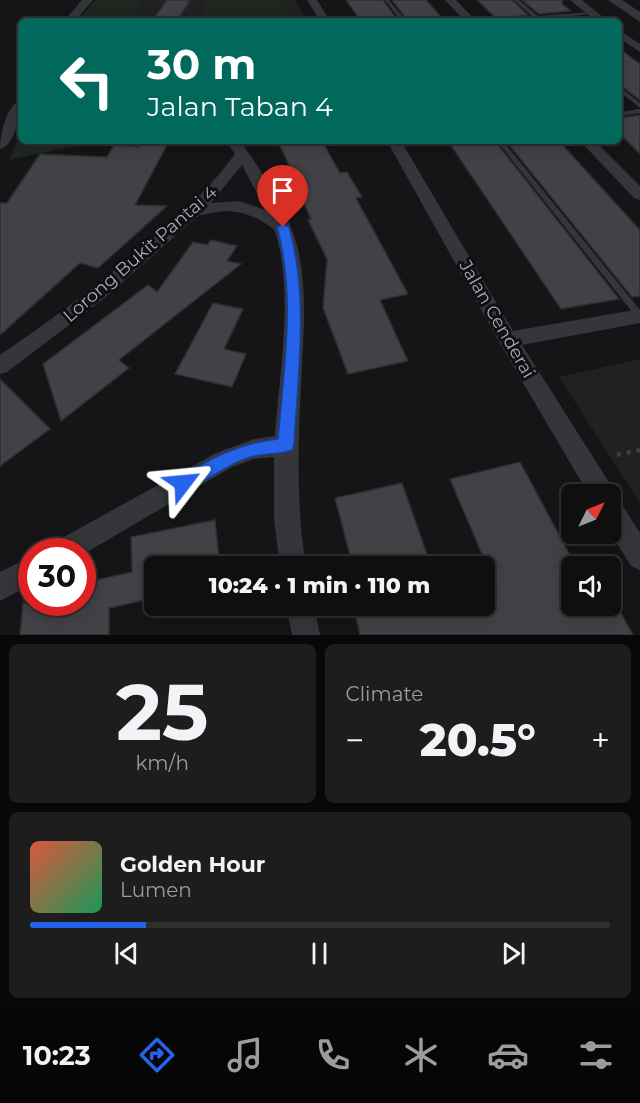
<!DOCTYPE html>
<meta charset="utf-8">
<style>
body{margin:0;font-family:Montserrat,sans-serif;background:#1e1d1e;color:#f1f3f6;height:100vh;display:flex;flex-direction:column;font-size:22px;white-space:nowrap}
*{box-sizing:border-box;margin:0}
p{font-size:20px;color:#9c9c9f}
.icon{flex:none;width:33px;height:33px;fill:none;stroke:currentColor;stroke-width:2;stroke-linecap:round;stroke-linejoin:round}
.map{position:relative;height:635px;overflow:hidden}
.panel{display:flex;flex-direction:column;gap:9px;padding:9px;background:#090809;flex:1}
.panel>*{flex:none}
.banner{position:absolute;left:18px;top:18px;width:604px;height:126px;border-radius:9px;box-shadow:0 3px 15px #0003,0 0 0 2px #302f30;background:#00695c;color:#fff;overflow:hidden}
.needle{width:39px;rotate:47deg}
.tools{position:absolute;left:561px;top:484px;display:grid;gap:12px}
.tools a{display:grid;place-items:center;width:60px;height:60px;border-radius:9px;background:#100f10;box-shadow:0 3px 15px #0003,0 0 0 2px #302f30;font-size:30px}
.speed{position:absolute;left:18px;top:538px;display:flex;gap:12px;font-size:30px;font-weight:700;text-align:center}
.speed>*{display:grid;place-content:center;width:78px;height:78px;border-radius:50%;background:#100f10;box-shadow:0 3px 15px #0003,0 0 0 2px #302f30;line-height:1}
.speed .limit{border:9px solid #d22;background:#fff;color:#111}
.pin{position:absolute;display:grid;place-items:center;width:51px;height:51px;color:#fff;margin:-62px -26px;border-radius:50% 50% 50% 0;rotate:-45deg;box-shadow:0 0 6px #0007}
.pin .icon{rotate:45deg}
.me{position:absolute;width:66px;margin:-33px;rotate:61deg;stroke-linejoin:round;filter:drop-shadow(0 0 4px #0008)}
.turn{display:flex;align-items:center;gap:21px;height:126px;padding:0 30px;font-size:27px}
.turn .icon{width:78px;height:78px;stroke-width:2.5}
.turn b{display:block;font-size:42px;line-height:51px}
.big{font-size:45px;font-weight:800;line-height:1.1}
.panel .widget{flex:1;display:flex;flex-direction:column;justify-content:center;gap:9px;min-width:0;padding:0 21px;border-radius:9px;background:#1e1d1e}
.panel .dial{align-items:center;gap:0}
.dial b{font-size:78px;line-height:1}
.song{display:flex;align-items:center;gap:18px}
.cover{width:72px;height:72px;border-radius:9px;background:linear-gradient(135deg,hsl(10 70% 55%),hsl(150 70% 35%))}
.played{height:6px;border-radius:3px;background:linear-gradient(90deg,#2563eb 20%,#302f30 20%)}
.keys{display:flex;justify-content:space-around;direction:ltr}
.heat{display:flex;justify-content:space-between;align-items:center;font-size:33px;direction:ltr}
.panel .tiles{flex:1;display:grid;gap:9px;grid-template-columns:1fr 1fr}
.widget:last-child{grid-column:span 2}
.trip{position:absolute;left:144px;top:556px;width:351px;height:60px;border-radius:9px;background:#100f10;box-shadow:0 3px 15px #0003,0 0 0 2px #302f30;font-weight:800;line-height:60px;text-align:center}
.tab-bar{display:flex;height:96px;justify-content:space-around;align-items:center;background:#060606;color:#9c9c9f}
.tab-bar .icon{width:42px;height:42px}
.tab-bar .current{color:#2563eb}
.tab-bar b{font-size:27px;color:#f1f3f6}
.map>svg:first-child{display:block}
.built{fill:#212023}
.green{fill:#1f2620}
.building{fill:#414146;stroke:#2f2e32;stroke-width:1.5}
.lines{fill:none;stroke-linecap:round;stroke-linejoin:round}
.path{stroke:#3c3d42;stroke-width:4.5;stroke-dasharray:4 6;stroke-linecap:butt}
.service{fill:#35363b;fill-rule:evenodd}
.minor{fill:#35363b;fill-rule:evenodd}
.tertiary{fill:#35363b;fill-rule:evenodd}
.route{fill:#2563eb;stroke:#184099;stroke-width:1.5}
.labels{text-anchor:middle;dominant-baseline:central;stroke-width:6;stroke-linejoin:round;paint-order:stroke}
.street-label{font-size:18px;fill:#a7aab6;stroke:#100f11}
</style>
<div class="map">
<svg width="640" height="635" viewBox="0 0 640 635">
<rect width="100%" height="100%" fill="#151416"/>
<!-- built -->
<path class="built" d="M 144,0 L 295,0 L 306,21 L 134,21 Z
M 640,359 L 640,503 L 559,377 Z"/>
<!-- green -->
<path class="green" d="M 96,0 L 144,0 L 134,21 L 76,21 Z
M 203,0 L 284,0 L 290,19 L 204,21 Z
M 21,132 L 21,141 L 99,141 L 9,160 Z"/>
<!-- building -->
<path class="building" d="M 167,0 L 190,0 L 177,21 L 152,21 Z
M 346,0 L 383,0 L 398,21 L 361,21 Z
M 392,0 L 426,0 L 445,21 L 408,21 Z
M 477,0 L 512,0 L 528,15 L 497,19 Z
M 522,0 L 562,0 L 562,4 L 571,11 L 539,14 Z
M 620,49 L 640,64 L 640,100 L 620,85 Z
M 640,115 L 640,154 L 620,134 L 620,118 Z
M 143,141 L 169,141 L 135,205 L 167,206 L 98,268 L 80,263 L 0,335 L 0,203 L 7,203 L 40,154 L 107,157 L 114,145 L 140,147 Z
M 311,141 L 322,141 L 340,173 L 347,172 L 362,197 L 356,198 L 408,294 L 380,300 L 408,361 L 348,374 L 323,308 L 327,259 L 308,220 L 311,219 L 294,181 L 296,180 L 280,146 Z
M 474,141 L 495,141 L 619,299 L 561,309 L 450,144 Z
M 506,141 L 559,141 L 640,230 L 640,296 L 632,297 Z
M 211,240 L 237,246 L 227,261 L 241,264 L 119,360 L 129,368 L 61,421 L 43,364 L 148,285 L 157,292 L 193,242 L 207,245 Z
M 213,303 L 243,309 L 224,349 L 246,354 L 232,387 L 175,374 Z
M 0,379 L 50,429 L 0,466 Z
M 520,462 L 572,559 L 572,606 L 617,606 L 633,635 L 360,635 L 355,613 L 383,606 L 496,606 L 486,582 L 493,580 L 450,479 Z
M 402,483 L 429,560 L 400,567 L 353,567 L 335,498 Z
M 215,520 L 220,567 L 154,567 L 154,598 L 109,608 L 109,635 L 20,635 L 23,603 L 82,603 L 82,583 L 132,572 L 131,537 Z"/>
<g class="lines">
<!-- path -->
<path class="path" d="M 617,455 L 640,450"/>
<!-- service -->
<path class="service" d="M 385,0 L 389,0 L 406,21 L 401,21 Z
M 514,0 L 519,0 L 538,16 L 592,12 L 594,13 L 592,14 L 541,19 L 541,21 L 536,20 L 503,21 L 505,20 L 533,17 Z
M 620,87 L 640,103 L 640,108 L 620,92 Z
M 640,109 L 640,113 L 620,116 L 620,112 Z
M 497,141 L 503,141 L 640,310 L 640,319 L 637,318 Z"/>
<!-- minor -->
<path class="minor" d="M 82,0 L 93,0 L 75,21 L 64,21 Z
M 307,0 L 317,0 L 330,21 L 320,21 Z
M 445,0 L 456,0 L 476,21 L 465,21 Z
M 570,0 L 582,0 L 608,21 L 596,21 Z
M 620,31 L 640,44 L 640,52 L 620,39 Z
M 21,100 C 21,113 15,146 0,149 C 0,136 6,105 21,100 Z
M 226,141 L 240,141 C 263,173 288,210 298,249 C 308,293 303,341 301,385 C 298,447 296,506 306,567 L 280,567 L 274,518 L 274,457 L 254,459 L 232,467 L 82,555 L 82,552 L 49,552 L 53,543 L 216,453 L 254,439 L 275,436 C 279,375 295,287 274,229 C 246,210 231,207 198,216 L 102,300 L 7,372 L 0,374 L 0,355 C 49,322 95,287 140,249 C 175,220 208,191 235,154 ZM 242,165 L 266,210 L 239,201 L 211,203 Z
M 387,141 L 401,141 L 513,331 L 640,309 L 640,323 L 522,345 L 612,487 L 615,495 L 614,498 L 619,500 L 640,533 L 640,570 L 631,566 L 610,532 L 610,495 L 589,495 L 501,345 Z
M 580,141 L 595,141 L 640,186 L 640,200 L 634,198 Z
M 32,556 L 32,584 L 0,601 L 0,572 Z
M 286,606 L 314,606 L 320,635 L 292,635 Z"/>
<!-- tertiary -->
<path class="tertiary" d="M 608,0 L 622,0 L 640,12 L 640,22 Z"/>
</g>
<!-- route -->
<path class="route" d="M 283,224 L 289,227 C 309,297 298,374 294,445 L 292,450 C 280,455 267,453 255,456 C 228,462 208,482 183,491 L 177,489 L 175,483 L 177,478 C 210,459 240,443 278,439 C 284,370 296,295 277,227 Z"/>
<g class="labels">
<!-- street labels -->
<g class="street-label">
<text transform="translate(140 254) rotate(-41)">Lorong Bukit Pantai 4</text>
<text transform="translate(497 319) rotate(60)">Jalan Cenderai</text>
</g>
</g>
</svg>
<div class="tools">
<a><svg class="needle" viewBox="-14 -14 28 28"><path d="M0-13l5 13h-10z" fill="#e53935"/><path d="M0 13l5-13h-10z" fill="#9c9c9f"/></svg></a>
<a><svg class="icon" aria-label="sound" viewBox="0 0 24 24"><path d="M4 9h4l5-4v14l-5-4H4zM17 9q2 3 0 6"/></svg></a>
</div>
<div class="speed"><div class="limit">30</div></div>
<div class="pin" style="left:283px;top:227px;background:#d93025"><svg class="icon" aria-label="arrive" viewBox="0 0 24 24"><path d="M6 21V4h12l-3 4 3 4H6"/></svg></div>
<svg class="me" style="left:183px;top:483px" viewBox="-20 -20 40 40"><path d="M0-17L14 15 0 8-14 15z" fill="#2563eb" stroke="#fff" stroke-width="4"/></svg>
<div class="trip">10:24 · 1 min · 110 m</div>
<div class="banner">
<div class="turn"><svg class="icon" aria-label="left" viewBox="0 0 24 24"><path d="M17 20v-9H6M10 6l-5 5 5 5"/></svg><div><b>30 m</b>Jalan Taban 4</div></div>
</div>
</div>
<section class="panel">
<div class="tiles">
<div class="widget dial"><b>25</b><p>km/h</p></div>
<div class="widget"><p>Climate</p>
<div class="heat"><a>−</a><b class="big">20.5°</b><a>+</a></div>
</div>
<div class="widget">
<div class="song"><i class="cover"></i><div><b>Golden Hour</b><p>Lumen</p></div></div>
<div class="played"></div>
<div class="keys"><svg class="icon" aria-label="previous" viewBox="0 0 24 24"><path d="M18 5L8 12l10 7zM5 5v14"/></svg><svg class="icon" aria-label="pause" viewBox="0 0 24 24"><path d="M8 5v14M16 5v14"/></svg><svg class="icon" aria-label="next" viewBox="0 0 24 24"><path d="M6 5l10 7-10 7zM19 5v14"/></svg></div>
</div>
</div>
</section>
<nav class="tab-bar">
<b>10:23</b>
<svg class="icon current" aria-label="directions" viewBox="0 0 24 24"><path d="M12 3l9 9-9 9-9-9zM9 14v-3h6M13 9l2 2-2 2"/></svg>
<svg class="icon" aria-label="music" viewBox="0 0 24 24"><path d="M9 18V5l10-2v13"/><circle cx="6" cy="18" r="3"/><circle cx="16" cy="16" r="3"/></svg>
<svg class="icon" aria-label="phone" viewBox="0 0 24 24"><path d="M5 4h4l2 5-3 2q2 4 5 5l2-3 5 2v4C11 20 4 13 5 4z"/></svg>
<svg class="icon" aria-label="climate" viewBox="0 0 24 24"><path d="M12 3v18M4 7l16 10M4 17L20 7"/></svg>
<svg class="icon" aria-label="car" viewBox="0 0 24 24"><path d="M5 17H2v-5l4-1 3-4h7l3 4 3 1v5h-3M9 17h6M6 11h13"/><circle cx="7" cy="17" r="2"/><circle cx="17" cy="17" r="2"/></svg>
<svg class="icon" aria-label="filters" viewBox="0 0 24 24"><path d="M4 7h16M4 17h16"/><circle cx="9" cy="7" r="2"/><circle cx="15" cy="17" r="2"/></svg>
</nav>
